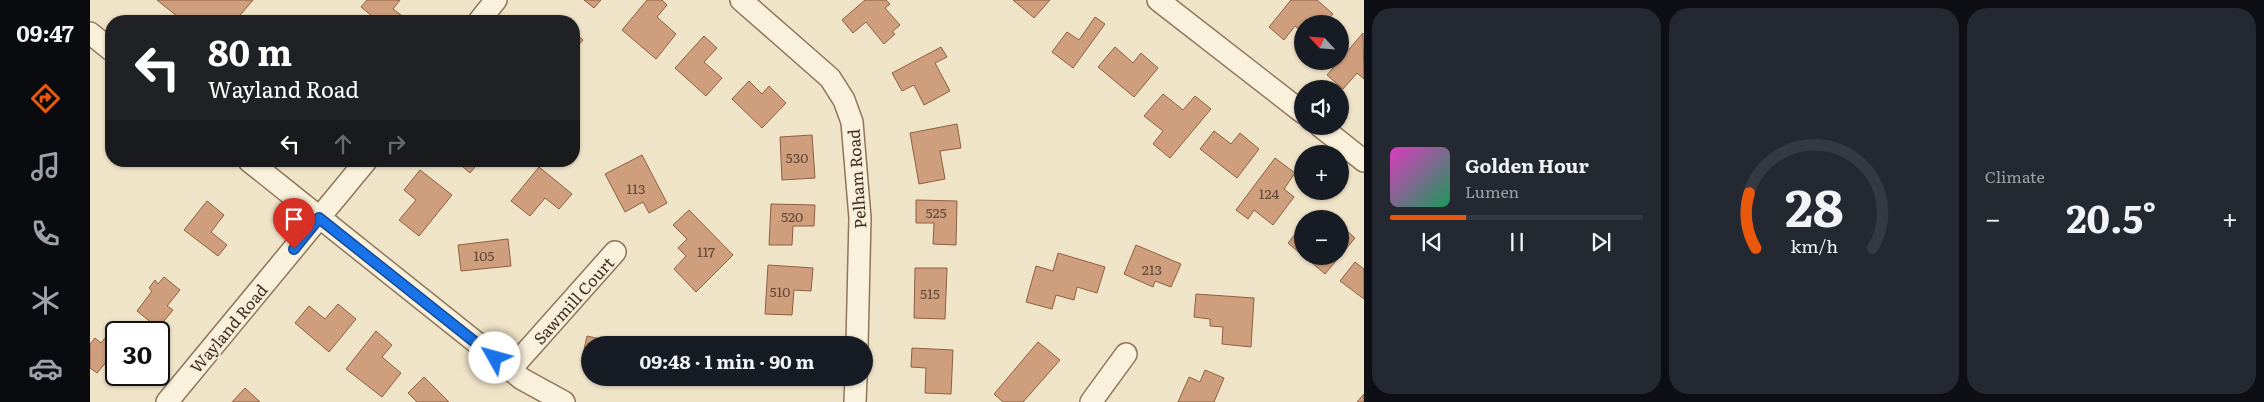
<!DOCTYPE html>
<meta charset="utf-8">
<style>
body{margin:0;font-family:Literata,serif;background:#242831;color:#f1f3f6;height:100vh;display:flex;flex-direction:column;font-size:19px;white-space:nowrap}
*{box-sizing:border-box;margin:0}
p{font-size:16px;color:#9ea1a6}
.icon{flex:none;width:28px;height:28px;fill:none;stroke:currentColor;stroke-width:2;stroke-linecap:round;stroke-linejoin:round}
.map{position:relative;flex:1;overflow:hidden}
.panel{display:flex;flex-direction:column;gap:8px;padding:8px;background:#0d0f14;width:900px}
.panel>*{flex:none}
.guide{position:absolute;left:15px;top:15px;width:475px;height:152px;border-radius:20px;box-shadow:0 1px 4px #0004;background:#202124;color:#fff;overflow:hidden}
.needle{width:32px;rotate:296deg}
.buttons{position:absolute;left:1204px;top:15px;display:grid;gap:10px}
.buttons a{display:grid;place-items:center;width:55px;height:55px;border-radius:50%;background:#171b24;box-shadow:0 1px 4px #0004;font-size:25px}
.speed{position:absolute;left:15px;top:321px;display:flex;gap:10px;font-size:25px;font-weight:700;text-align:center}
.speed>*{display:grid;place-content:center;width:65px;height:65px;border-radius:50%;background:#171b24;box-shadow:0 1px 4px #0004;line-height:1}
.speed .limit{border:2px solid #111;border-radius:8px;background:#fff;color:#111}
.pin{position:absolute;display:grid;place-items:center;width:42px;height:42px;color:#fff;margin:-51px -21px;border-radius:50% 50% 50% 0;rotate:-45deg;box-shadow:0 0 5px #0007}
.pin .icon{rotate:45deg}
.me{position:absolute;width:55px;margin:-28px;rotate:308deg;stroke-linejoin:round;filter:drop-shadow(0 0 4px #0008)}
.turn{display:flex;align-items:center;gap:18px;height:105px;padding:0 20px;font-size:22px}
.turn .icon{width:65px;height:65px;stroke-width:2.5}
.turn b{display:block;font-size:35px;line-height:42px}
.lanes{display:flex;align-items:center;height:48px;padding:0 20px;background:#0003;justify-content:center;gap:25px;direction:ltr}
.lanes .off{opacity:.35}
.big{font-size:38px;font-weight:700;line-height:1.1}
.panel .widget{flex:1;display:flex;flex-direction:column;justify-content:center;gap:8px;min-width:0;padding:0 18px;border-radius:20px;background:#242831}
.panel .dial{align-items:center;gap:0}
.dial svg{height:130px;overflow:visible;fill:none;stroke:#363941;stroke-width:7;stroke-linecap:round;text-anchor:middle}
.dial text{fill:#f1f3f6;stroke:none}
.song{display:flex;align-items:center;gap:15px}
.cover{width:60px;height:60px;border-radius:8px;background:linear-gradient(135deg,hsl(310 70% 55%),hsl(150 70% 35%))}
.played{height:5px;border-radius:2px;background:linear-gradient(90deg,#ea580c 30%,#363941 30%)}
.keys{display:flex;justify-content:space-around;direction:ltr}
.heat{display:flex;justify-content:space-between;align-items:center;font-size:28px;direction:ltr}
.panel .tiles{flex:1;display:grid;gap:8px;grid-template-columns:repeat(3,1fr)}
.trip{position:absolute;left:491px;top:336px;width:292px;height:50px;border-radius:25px;background:#171b24;box-shadow:0 1px 4px #0004;font-weight:700;line-height:50px;text-align:center}
main{display:flex;flex:1;min-height:0}
.dock{display:flex;flex-direction:column;width:90px;justify-content:space-around;align-items:center;background:#090b0e;color:#9ea1a6}
.dock .icon{width:35px;height:35px}
.dock .selected{color:#ea580c}
.dock b{font-size:22px;color:#f1f3f6}
.map>svg:first-child{display:block}
.building{fill:#cf9f7d;stroke:#8d5f41}
.lines{fill:none;stroke-linecap:round;stroke-linejoin:round}
.minor-casing{stroke:#8d765c;stroke-width:24}
.minor{stroke:#faf1dc;stroke-width:21}
.route-casing{stroke:#114b97;stroke-width:12}
.route{stroke:#1a73e8;stroke-width:9}
.labels{text-anchor:middle;dominant-baseline:central;stroke-width:4;stroke-linejoin:round;paint-order:stroke}
.number-label{font-size:14px;fill:#624a37}
.street-label{font-size:16px;fill:#3d2e20;stroke:#f7eed8}
</style>
<main>
<nav class="dock">
<b>09:47</b>
<svg class="icon selected" aria-label="directions" viewBox="0 0 24 24"><path d="M12 3l9 9-9 9-9-9zM9 14v-3h6M13 9l2 2-2 2"/></svg>
<svg class="icon" aria-label="music" viewBox="0 0 24 24"><path d="M9 18V5l10-2v13"/><circle cx="6" cy="18" r="3"/><circle cx="16" cy="16" r="3"/></svg>
<svg class="icon" aria-label="phone" viewBox="0 0 24 24"><path d="M5 4h4l2 5-3 2q2 4 5 5l2-3 5 2v4C11 20 4 13 5 4z"/></svg>
<svg class="icon" aria-label="climate" viewBox="0 0 24 24"><path d="M12 3v18M4 7l16 10M4 17L20 7"/></svg>
<svg class="icon" aria-label="car" viewBox="0 0 24 24"><path d="M5 17H2v-5l4-1 3-4h7l3 4 3 1v5h-3M9 17h6M6 11h13"/><circle cx="7" cy="17" r="2"/><circle cx="17" cy="17" r="2"/></svg>
</nav>
<div class="map">
<svg width="1274" height="402" viewBox="0 0 1274 402">
<rect width="100%" height="100%" fill="#f0e4c8"/>
<!-- building -->
<path class="building" d="M 67,0 L 163,0 L 145,21 L 93,21 Z
M 277,0 L 310,0 L 303,9 L 319,21 L 288,21 L 271,7 Z
M 494,0 L 511,0 L 504,8 Z
M 557,0 L 572,0 L 577,5 L 567,17 L 586,34 L 566,59 L 532,30 Z
M 775,0 L 796,0 L 800,4 L 795,8 L 810,25 L 802,32 L 805,34 L 794,44 L 776,22 L 763,33 L 752,20 Z
M 923,0 L 960,0 L 944,18 Z
M 1201,0 L 1227,0 L 1243,14 L 1234,24 L 1212,24 L 1212,32 L 1205,26 L 1194,40 L 1179,27 Z
M 1005,17 L 1015,24 L 983,68 L 962,52 L 977,32 L 989,40 Z
M 484,32 L 493,40 L 484,50 Z
M 1273,33 L 1274,79 L 1267,73 L 1253,89 L 1237,75 Z
M 614,36 L 627,48 L 614,62 L 632,78 L 616,96 L 585,68 Z
M 851,47 L 857,57 L 845,63 L 860,91 L 834,105 L 824,85 L 812,91 L 802,73 Z
M 1025,47 L 1043,63 L 1051,53 L 1068,68 L 1044,97 L 1008,67 Z
M 659,81 L 672,94 L 679,86 L 696,103 L 672,128 L 642,99 Z
M 1073,94 L 1093,110 L 1105,96 L 1121,109 L 1080,158 L 1063,144 L 1073,131 L 1054,116 Z
M 867,124 L 871,148 L 850,151 L 855,179 L 829,184 L 820,133 Z
M 1124,131 L 1141,144 L 1150,133 L 1169,149 L 1147,178 L 1110,149 Z
M 722,135 L 725,178 L 692,180 L 690,137 Z
M 552,155 L 577,203 L 559,213 L 553,202 L 535,212 L 515,174 Z
M 1185,158 L 1205,173 L 1194,189 L 1204,197 L 1183,225 L 1164,210 L 1158,219 L 1146,210 Z
M 366,161 L 390,161 L 380,173 Z
M 449,167 L 482,194 L 469,209 L 455,198 L 440,216 L 421,201 Z
M 330,170 L 362,195 L 329,236 L 309,220 L 326,200 L 314,190 Z
M 826,200 L 867,201 L 866,245 L 843,244 L 844,223 L 826,223 Z
M 117,201 L 134,215 L 121,232 L 137,245 L 128,256 L 94,230 Z
M 681,204 L 725,205 L 724,226 L 703,226 L 702,245 L 679,245 Z
M 599,210 L 643,255 L 606,292 L 584,269 L 596,256 L 588,248 L 597,239 L 583,225 Z
M 1212,225 L 1212,255 L 1198,243 Z
M 1250,225 L 1265,238 L 1250,256 Z
M 418,239 L 421,266 L 371,271 L 368,245 Z
M 1046,245 L 1091,264 L 1081,287 L 1065,281 L 1063,287 L 1034,274 Z
M 968,253 L 1015,267 L 1007,293 L 987,287 L 984,300 L 966,295 L 962,309 L 936,302 L 946,266 L 963,271 Z
M 1214,256 L 1250,256 L 1235,274 Z
M 1265,262 L 1274,269 L 1274,299 L 1250,281 Z
M 678,265 L 723,268 L 721,291 L 704,290 L 702,315 L 675,314 Z
M 825,268 L 857,268 L 855,319 L 824,318 Z
M 74,277 L 90,290 L 77,306 L 83,310 L 68,328 L 47,311 L 62,291 L 59,288 L 65,280 L 68,284 Z
M 1106,294 L 1164,298 L 1161,347 L 1132,344 L 1133,327 L 1120,326 L 1120,319 L 1104,317 Z
M 248,304 L 266,319 L 239,352 L 205,323 L 219,306 L 235,319 Z
M 286,331 L 302,345 L 292,357 L 311,373 L 292,397 L 256,369 Z
M 20,332 L 26,337 L 26,359 L 22,355 L 7,373 L 0,368 L 0,344 L 5,338 L 11,343 Z
M 497,336 L 536,345 L 500,345 L 500,361 L 492,359 Z
M 676,338 L 704,345 L 674,345 Z
M 948,342 L 970,360 L 933,402 L 913,402 L 904,394 Z
M 822,348 L 863,350 L 861,394 L 835,393 L 836,368 L 821,367 Z
M 1115,370 L 1134,378 L 1124,402 L 1088,402 L 1099,377 L 1110,382 Z
M 334,377 L 359,402 L 327,402 L 318,393 Z
M 671,378 L 697,378 L 696,384 Z
M 155,388 L 170,402 L 142,402 Z
M 1274,394 L 1274,402 L 1267,402 Z"/>
<g class="lines">
<!-- minor casing -->
<g class="minor-casing">
<path id="minor" d="M 651,0 L 740,78 L 754,100 L 762,122 L 770,218 L 767,345
M 1068,0 L 1212,112
M 389,21 L 406,0
M 0,33 L 21,50
M 1230,126 L 1274,161
M 159,161 L 432,379 L 474,402
M 420,370 L 525,252
M 77,402 L 276,161
M 765,402 L 766,378
M 1001,402 L 1036,354"/>
</g>
<!-- minor -->
<use href="#minor" class="minor"/>
</g>
<g class="lines">
<!-- route casing -->
<g class="route-casing">
<path id="route" d="M 204,249 L 229,218 L 405,358"/>
</g>
<!-- route -->
<use href="#route" class="route"/>
</g>
<g class="labels">
<!-- number labels -->
<g class="number-label">
<text x="707" y="157">530</text>
<text x="546" y="188">113</text>
<text x="1179" y="193">124</text>
<text x="846" y="212">525</text>
<text x="702" y="216">520</text>
<text x="616" y="251">117</text>
<text x="394" y="255">105</text>
<text x="1062" y="269">213</text>
<text x="690" y="291">510</text>
<text x="840" y="293">515</text>
</g>
<!-- street labels -->
<g class="street-label">
<text transform="translate(766 179) rotate(-94)">Pelham Road</text>
<text transform="translate(483 300) rotate(-48)">Sawmill Court</text>
<text transform="translate(138 328) rotate(-50)">Wayland Road</text>
</g>
</g>
</svg>
<div class="buttons">
<a><svg class="needle" viewBox="-14 -14 28 28"><path d="M0-13l5 13h-10z" fill="#e53935"/><path d="M0 13l5-13h-10z" fill="#9ea1a6"/></svg></a>
<a><svg class="icon" aria-label="sound" viewBox="0 0 24 24"><path d="M4 9h4l5-4v14l-5-4H4zM17 9q2 3 0 6"/></svg></a>
<a>+</a>
<a>−</a>
</div>
<div class="speed"><div class="limit">30</div></div>
<div class="pin" style="left:204px;top:249px;background:#d93025"><svg class="icon" aria-label="arrive" viewBox="0 0 24 24"><path d="M6 21V4h12l-3 4 3 4H6"/></svg></div>
<svg class="me" style="left:405px;top:358px" viewBox="-20 -20 40 40"><circle r="19" fill="#fff"/><path d="M0-13L10 11 0 6-10 11z" fill="#1a73e8"/></svg>
<div class="trip">09:48 · 1 min · 90 m</div>
<div class="guide">
<div class="turn"><svg class="icon" aria-label="left" viewBox="0 0 24 24"><path d="M17 20v-9H6M10 6l-5 5 5 5"/></svg><div><b>80 m</b>Wayland Road</div></div>
<div class="lanes"><svg class="icon" aria-label="left" viewBox="0 0 24 24"><path d="M17 20v-9H6M10 6l-5 5 5 5"/></svg><svg class="icon off" aria-label="ahead" viewBox="0 0 24 24"><path d="M12 20V5M6 11l6-6 6 6"/></svg><svg class="icon off" aria-label="right" viewBox="0 0 24 24"><path d="M7 20v-9h11M14 6l5 5-5 5"/></svg></div>
</div>
</div>
<section class="panel">
<div class="tiles">
<div class="widget">
<div class="song"><i class="cover"></i><div><b>Golden Hour</b><p>Lumen</p></div></div>
<div class="played"></div>
<div class="keys"><svg class="icon" aria-label="previous" viewBox="0 0 24 24"><path d="M18 5L8 12l10 7zM5 5v14"/></svg><svg class="icon" aria-label="pause" viewBox="0 0 24 24"><path d="M8 5v14M16 5v14"/></svg><svg class="icon" aria-label="next" viewBox="0 0 24 24"><path d="M6 5l10 7-10 7zM19 5v14"/></svg></div>
</div>
<div class="widget dial"><svg viewBox="0 0 100 80">
<path d="M14 69A42 42 0 1 1 86 69"/>
<path d="M14 69A42 42 0 0 1 10 35" stroke="#ea580c"/>
<text x="50" y="56" font-size="32" font-weight="700">28</text>
<text x="50" y="72" font-size="11">km/h</text>
</svg></div>
<div class="widget"><p>Climate</p>
<div class="heat"><a>−</a><b class="big">20.5°</b><a>+</a></div>
</div>
</div>
</section>
</main>
